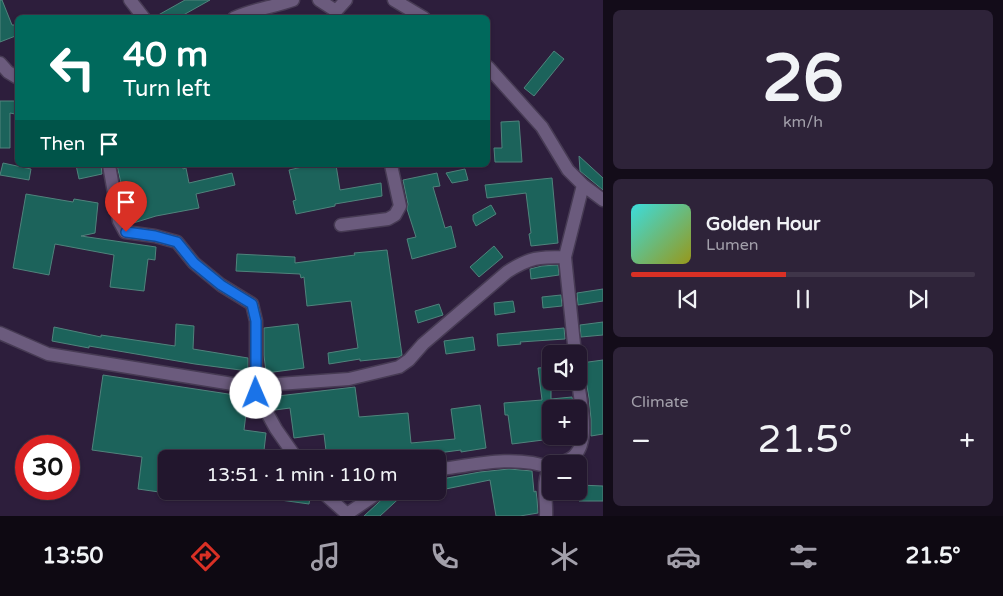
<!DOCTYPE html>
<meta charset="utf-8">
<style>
body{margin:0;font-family:"Varela Round",sans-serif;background:#2e2339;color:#f1f3f6;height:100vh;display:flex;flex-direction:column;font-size:19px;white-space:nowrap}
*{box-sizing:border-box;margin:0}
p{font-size:16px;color:#a29faa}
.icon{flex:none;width:28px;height:28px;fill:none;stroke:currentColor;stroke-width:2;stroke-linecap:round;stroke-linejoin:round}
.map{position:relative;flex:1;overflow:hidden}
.side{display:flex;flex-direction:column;gap:10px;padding:10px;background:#130c19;width:400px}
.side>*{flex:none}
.banner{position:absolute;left:15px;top:15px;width:475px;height:152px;border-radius:8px;box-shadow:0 1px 4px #0004,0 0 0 1px #3f3549;background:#00695c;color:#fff;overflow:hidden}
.controls{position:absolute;left:542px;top:345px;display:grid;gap:10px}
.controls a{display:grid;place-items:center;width:45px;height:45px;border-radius:8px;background:#22162d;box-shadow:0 1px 4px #0004,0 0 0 1px #3f3549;font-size:25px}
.speed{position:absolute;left:15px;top:435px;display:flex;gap:10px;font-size:25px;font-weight:700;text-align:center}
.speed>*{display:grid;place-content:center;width:65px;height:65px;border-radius:50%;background:#22162d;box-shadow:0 1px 4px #0004,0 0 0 1px #3f3549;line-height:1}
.speed .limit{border:8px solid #d22;background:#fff;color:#111}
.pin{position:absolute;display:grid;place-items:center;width:42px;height:42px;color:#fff;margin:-51px -21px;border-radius:50% 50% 50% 0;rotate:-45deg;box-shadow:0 0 5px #0007}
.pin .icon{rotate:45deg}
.me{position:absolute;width:55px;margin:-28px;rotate:359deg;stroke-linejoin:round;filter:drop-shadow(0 0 4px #0008)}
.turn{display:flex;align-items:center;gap:18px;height:105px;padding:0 25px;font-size:22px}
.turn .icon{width:65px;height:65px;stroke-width:2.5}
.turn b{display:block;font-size:35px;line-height:42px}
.then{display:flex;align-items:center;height:48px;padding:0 25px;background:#0003;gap:10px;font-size:19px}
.big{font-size:38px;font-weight:600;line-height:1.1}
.side .card{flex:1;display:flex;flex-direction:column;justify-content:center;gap:8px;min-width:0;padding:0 18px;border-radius:8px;background:#2e2339}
.side .dial{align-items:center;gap:0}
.dial b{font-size:65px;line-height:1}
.song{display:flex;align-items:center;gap:15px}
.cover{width:60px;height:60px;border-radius:8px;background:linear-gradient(135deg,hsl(180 70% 55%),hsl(60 70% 35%))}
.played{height:5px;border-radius:2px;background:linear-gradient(90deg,#d93025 45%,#3f3549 45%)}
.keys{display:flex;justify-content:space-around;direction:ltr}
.heat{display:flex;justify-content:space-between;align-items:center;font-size:28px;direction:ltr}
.trip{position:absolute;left:158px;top:450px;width:288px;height:50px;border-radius:8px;background:#22162d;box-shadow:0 1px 4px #0004,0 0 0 1px #3f3549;font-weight:600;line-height:50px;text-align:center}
.dock{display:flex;height:80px;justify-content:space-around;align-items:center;background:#0e0912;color:#a29faa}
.dock .icon{width:35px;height:35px}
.dock .current{color:#d93025}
.dock b{font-size:22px;color:#f1f3f6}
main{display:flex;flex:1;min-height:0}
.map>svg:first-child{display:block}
.building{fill:#1c635b;stroke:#50837c}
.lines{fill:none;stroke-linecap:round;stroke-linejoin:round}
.minor-casing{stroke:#473b54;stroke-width:15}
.minor{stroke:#6b5b7d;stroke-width:12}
.route-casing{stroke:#114b97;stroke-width:12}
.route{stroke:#1a73e8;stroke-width:9}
</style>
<main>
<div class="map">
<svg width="603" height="516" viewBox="0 0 603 516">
<rect width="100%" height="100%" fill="#2d1e3c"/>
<!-- building -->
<path class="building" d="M 0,0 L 2,0 L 12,25 L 15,25 L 18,32 L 18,35 L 0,42 Z
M 185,0 L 210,0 L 178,18 L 153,18 Z
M 554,51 L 564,59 L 534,96 L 524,88 Z
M 0,101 L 16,101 L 15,114 L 10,113 L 10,148 L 0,148 Z
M 519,121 L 522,162 L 495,162 L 494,148 L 502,148 L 501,122 Z
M 579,156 L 603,178 L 603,190 L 580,171 Z
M 3,163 L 31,169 L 29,180 L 0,175 Z
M 76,165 L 101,165 L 102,174 L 79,179 Z
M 117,165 L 183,165 L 183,169 L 186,168 L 189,183 L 232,173 L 235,185 L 196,194 L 199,208 L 156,216 L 130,224 Z
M 311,165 L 336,165 L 340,190 L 381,183 L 382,196 L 335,204 L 335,206 L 296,214 L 293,201 L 296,200 L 289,170 Z
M 465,169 L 468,180 L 452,183 L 446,173 Z
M 437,173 L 440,186 L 433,187 L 445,228 L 451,226 L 456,247 L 412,259 L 407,239 L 416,237 L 407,209 L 408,204 L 403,180 Z
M 552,178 L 558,243 L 531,246 L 529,234 L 531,233 L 526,193 L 487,198 L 485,185 Z
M 26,194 L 73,202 L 74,199 L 98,203 L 95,233 L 81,236 L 156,247 L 155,260 L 148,259 L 144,291 L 110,287 L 114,255 L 55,244 L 49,275 L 13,268 Z
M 491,205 L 496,214 L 476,226 L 473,220 L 473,215 Z
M 494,246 L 503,257 L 479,277 L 470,267 Z
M 387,250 L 402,355 L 399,357 L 360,361 L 360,359 L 329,364 L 328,353 L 358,348 L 351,301 L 307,306 L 304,277 L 301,278 L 300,274 L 236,271 L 237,254 L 295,257 L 295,263 L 355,255 L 354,253 Z
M 558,265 L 559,275 L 531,279 L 530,269 L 542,266 Z
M 603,289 L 603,301 L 578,305 L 577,293 Z
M 561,295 L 562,306 L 543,308 L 542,297 Z
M 513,301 L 515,312 L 495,315 L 494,303 Z
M 439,304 L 443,315 L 418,323 L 415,311 Z
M 603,322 L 603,335 L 581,337 L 580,325 Z
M 176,324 L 194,326 L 193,349 L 248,358 L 248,371 L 195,364 L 89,346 L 89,348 L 52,341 L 54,327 L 101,337 L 101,335 L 175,346 Z
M 298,324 L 304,368 L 266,373 L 264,355 L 264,328 Z
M 564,328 L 565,339 L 520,342 L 521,344 L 498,346 L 497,334 Z
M 473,337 L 475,350 L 446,354 L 444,341 Z
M 603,360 L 603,434 L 591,436 L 591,419 L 589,398 L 586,380 L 582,374 L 581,363 Z
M 551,367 L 551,399 L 572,397 L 574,408 L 551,409 L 551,439 L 512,444 L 508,415 L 505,415 L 504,403 L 542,400 L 538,368 Z
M 103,375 L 248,397 L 244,430 L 266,433 L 263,459 L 166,459 L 166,493 L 138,489 L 142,457 L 92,450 Z
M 355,387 L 359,417 L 408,413 L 411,443 L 455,439 L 451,409 L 480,405 L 486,448 L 461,452 L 461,450 L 391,459 L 327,459 L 324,434 L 294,438 L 290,408 L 275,410 L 270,401 L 269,397 Z
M 509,469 L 532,471 L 534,492 L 536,491 L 537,499 L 538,513 L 520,516 L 496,516 L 490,480 L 436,491 L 436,480 L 480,472 Z
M 579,485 L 603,486 L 603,501 L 579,501 Z
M 267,491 L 311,491 L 309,504 L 266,498 Z
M 391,491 L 407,491 L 380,516 L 364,516 Z"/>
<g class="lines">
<!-- minor casing -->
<g class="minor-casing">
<path id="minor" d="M 130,0 L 144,18
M 319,0 L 336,11 L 346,0
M 394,0 L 424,18
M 234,18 C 253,9 274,7 293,0
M 0,63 L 8,72 L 18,78
M 488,67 L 542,127 L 568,170 L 583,185 L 603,200
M 109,165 L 119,221 L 125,232 L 155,236 L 177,242 L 194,263 L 221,285 L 252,304 L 256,321 L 256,393 L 276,429 L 297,459
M 341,225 L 388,219 L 395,215 L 400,206 L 391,165
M 0,333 L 48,354 L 239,385 L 264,385 L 349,379 L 399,367 L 409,360 L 423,344 L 507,272 C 530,257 539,257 565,257
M 575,354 L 565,257 L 583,185
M 557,464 C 563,462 571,460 575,455 C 590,440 580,401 578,381
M 436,470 C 473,465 515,454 551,468
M 321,491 L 347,514 L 381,491
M 546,516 C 547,501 541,479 551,467"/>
</g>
<!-- minor -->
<use href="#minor" class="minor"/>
</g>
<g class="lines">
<!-- route casing -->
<g class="route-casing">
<path id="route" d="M 126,232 L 155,236 L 177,242 L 194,263 L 221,285 L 252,304 L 256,321 L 256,393"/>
</g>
<!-- route -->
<use href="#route" class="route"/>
</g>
</svg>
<div class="controls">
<a><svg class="icon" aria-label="sound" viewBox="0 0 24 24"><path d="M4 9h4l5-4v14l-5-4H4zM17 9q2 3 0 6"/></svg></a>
<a>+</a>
<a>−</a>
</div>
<div class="speed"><div class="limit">30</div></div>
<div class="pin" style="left:126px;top:232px;background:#d93025"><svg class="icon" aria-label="arrive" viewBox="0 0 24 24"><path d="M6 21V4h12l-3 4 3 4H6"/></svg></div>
<svg class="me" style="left:256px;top:393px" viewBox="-20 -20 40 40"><circle r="19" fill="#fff"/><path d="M0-13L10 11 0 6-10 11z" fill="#1a73e8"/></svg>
<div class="trip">13:51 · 1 min · 110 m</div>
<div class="banner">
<div class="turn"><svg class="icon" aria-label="left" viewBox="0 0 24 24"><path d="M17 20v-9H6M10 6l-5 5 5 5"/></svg><div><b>40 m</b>Turn left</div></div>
<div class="then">Then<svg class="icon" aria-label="arrive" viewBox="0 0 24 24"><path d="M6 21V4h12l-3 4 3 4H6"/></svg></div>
</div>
</div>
<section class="side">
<div class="card dial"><b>26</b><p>km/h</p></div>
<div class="card">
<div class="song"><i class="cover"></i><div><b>Golden Hour</b><p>Lumen</p></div></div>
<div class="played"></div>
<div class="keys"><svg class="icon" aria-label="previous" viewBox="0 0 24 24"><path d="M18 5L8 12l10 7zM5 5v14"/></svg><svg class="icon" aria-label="pause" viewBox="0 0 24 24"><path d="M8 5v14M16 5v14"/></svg><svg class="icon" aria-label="next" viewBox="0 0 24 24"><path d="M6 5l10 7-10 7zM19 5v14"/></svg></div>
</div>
<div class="card"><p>Climate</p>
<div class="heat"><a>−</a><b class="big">21.5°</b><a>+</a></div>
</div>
</section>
</main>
<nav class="dock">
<b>13:50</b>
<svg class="icon current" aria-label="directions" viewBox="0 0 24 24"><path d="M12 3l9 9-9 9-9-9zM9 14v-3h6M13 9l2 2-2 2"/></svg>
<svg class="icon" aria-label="music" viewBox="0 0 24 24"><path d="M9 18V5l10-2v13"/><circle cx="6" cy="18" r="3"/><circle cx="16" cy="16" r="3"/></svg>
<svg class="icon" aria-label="phone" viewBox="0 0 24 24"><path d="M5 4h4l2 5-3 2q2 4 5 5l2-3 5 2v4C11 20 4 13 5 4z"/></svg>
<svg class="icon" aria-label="climate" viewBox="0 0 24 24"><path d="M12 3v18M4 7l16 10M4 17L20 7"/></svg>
<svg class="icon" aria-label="car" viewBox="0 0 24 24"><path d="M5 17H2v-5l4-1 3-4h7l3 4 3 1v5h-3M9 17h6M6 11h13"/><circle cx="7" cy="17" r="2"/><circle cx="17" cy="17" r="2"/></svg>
<svg class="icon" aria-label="filters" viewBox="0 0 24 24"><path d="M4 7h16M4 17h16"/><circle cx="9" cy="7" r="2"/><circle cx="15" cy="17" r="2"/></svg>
<b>21.5°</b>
</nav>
